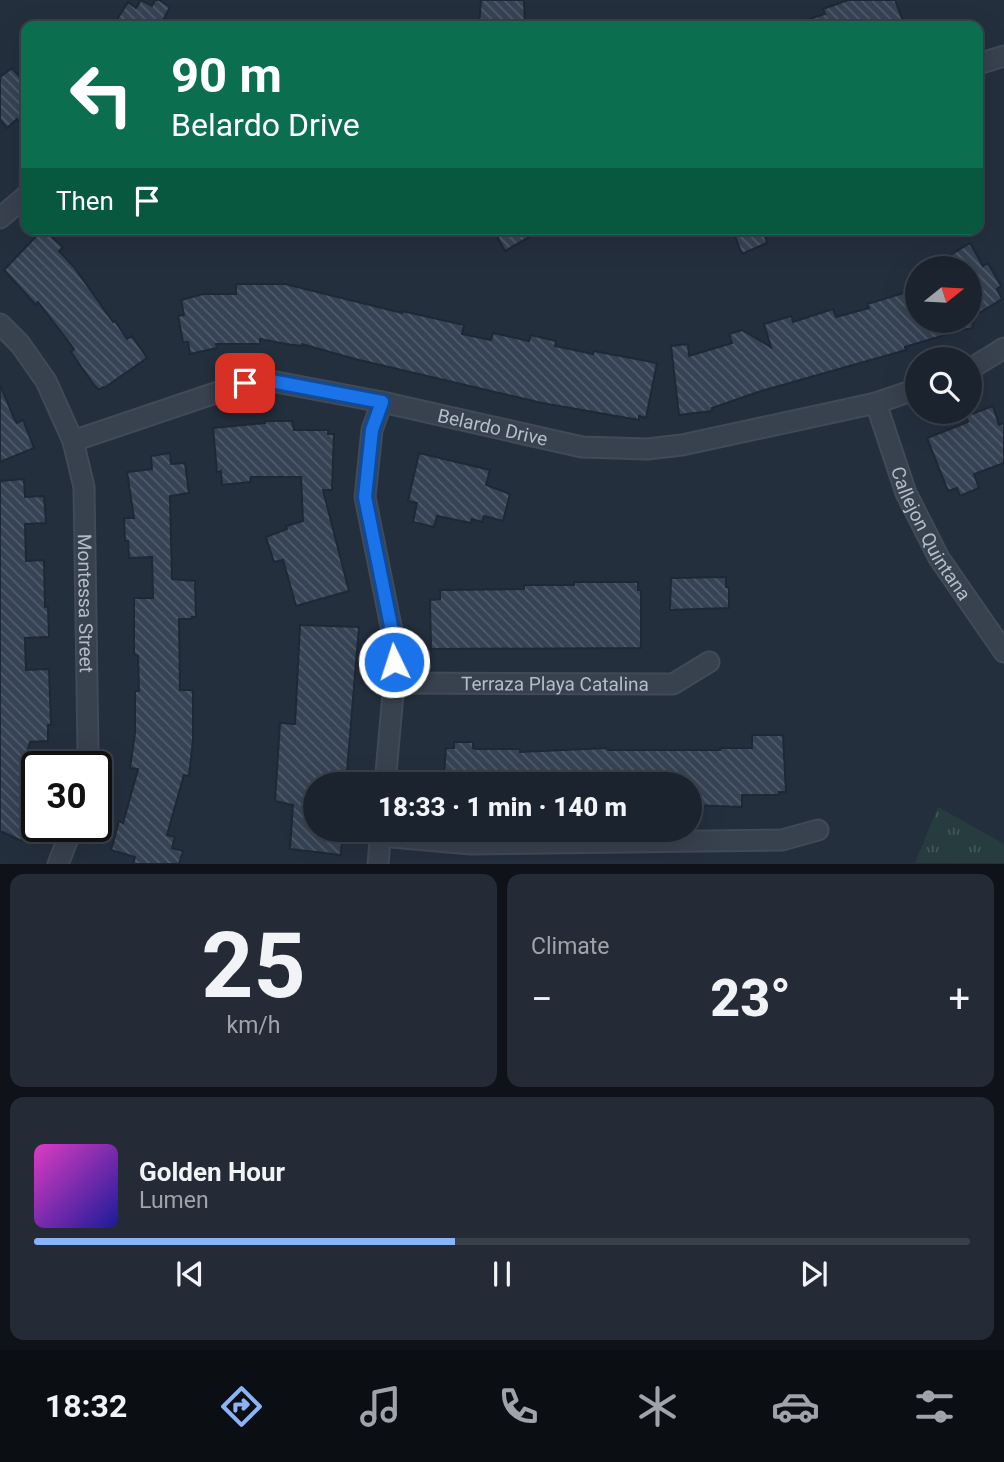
<!DOCTYPE html>
<meta charset="utf-8">
<style>
body{margin:0;font-family:Roboto,sans-serif;background:#242b36;color:#f1f3f6;height:100vh;display:flex;flex-direction:column;font-size:26px;white-space:nowrap}
*{box-sizing:border-box;margin:0}
p{font-size:23px;color:#a0a4aa}
.icon{flex:none;width:38px;height:38px;fill:none;stroke:currentColor;stroke-width:2;stroke-linecap:round;stroke-linejoin:round}
.map{position:relative;height:864px;overflow:hidden}
.details{display:flex;flex-direction:column;gap:10px;padding:10px;background:#0f1319;flex:1}
.details>*{flex:none}
.top-card{position:absolute;left:21px;top:21px;width:962px;height:214px;border-radius:14px;box-shadow:0 7px 28px #0002,0 0 0 2px #39404a;background:#0b6e4f;color:#fff;overflow:hidden}
.needle{width:46px;rotate:72deg}
.tools{position:absolute;left:905px;top:256px;display:grid;gap:14px}
.tools a{display:grid;place-items:center;width:77px;height:77px;border-radius:50%;background:#1b232e;box-shadow:0 7px 28px #0002,0 0 0 2px #39404a;font-size:35px}
.speed{position:absolute;left:21px;top:751px;display:flex;gap:14px;font-size:35px;font-weight:700;text-align:center}
.speed>*{display:grid;place-content:center;width:91px;height:91px;border-radius:50%;background:#1b232e;box-shadow:0 7px 28px #0002,0 0 0 2px #39404a;line-height:1}
.speed .limit{border:4px solid #111;border-radius:10px;background:#fff;color:#111}
.pin{position:absolute;display:grid;place-items:center;width:60px;height:60px;color:#fff;margin:-30px;border-radius:14px;box-shadow:0 4px 10px #0006}
.me{position:absolute;width:77px;margin:-38px;rotate:356deg;stroke-linejoin:round;filter:drop-shadow(0 0 5px #0008)}
.turn{display:flex;align-items:center;gap:24px;height:147px;padding:0 35px;font-size:32px}
.turn .icon{width:91px;height:91px;stroke-width:2.5}
.turn b{display:block;font-size:49px;line-height:60px}
.then{display:flex;align-items:center;height:66px;padding:0 35px;background:#0003;gap:14px;font-size:26px}
.big{font-size:52px;font-weight:800;line-height:1.1}
.details .tile{flex:1;display:flex;flex-direction:column;justify-content:center;gap:10px;min-width:0;padding:0 24px;border-radius:14px;background:#242b36}
.details .dial{align-items:center;gap:0}
.dial b{font-size:91px;line-height:1}
.song{display:flex;align-items:center;gap:21px}
.cover{width:84px;height:84px;border-radius:10px;background:linear-gradient(135deg,hsl(310 70% 55%),hsl(240 70% 35%))}
.played{height:7px;border-radius:4px;background:linear-gradient(90deg,#8ab4f8 45%,#39404a 45%)}
.keys{display:flex;justify-content:space-around;direction:ltr}
.heat{display:flex;justify-content:space-between;align-items:center;font-size:38px;direction:ltr}
.details .tiles{flex:1;display:grid;gap:10px;grid-template-columns:1fr 1fr}
.tile:last-child{grid-column:span 2}
.trip{position:absolute;left:303px;top:772px;width:399px;height:70px;border-radius:35px;background:#1b232e;box-shadow:0 7px 28px #0002,0 0 0 2px #39404a;font-weight:800;line-height:70px;text-align:center}
.tab-bar{display:flex;height:112px;justify-content:space-around;align-items:center;background:#0b0e12;color:#a0a4aa}
.tab-bar .icon{width:49px;height:49px}
.tab-bar .selected{color:#8ab4f8}
.tab-bar b{font-size:32px;color:#f1f3f6}
.map>svg:first-child{display:block}
.grass{fill:url(#grass-tufts)}
.building{fill:url(#building-back-hatch);stroke:#1f2835;stroke-width:2}
.lines{fill:none;stroke-linecap:round;stroke-linejoin:round}
.street-casing{stroke:#414a57;stroke-width:23}
.street{stroke:#38414e;stroke-width:19}
.route-casing{stroke:#114b97;stroke-width:18}
.route{stroke:#1a73e8;stroke-width:12}
.labels{text-anchor:middle;dominant-baseline:central;stroke-width:7;stroke-linejoin:round;paint-order:stroke}
.street-label{font-size:19px;fill:#b4bcc9;stroke:#1d2633}
</style>
<div class="map">
<svg width="1004" height="864" viewBox="0 0 1004 864">
<defs>
<pattern id="grass-tufts" width="24" height="20" patternUnits="userSpaceOnUse" patternTransform="scale(1.75)"><rect width="24" height="20" fill="#263c3f"/><path d="M3 7l-1-3M5 7V3M7 7l1-3M15 17l-1-3M17 17v-4M19 17l1-3" fill="none" stroke="#435659"/></pattern>
<pattern id="building-back-hatch" width="6" height="6" patternUnits="userSpaceOnUse" patternTransform="scale(1.75)"><rect width="6" height="6" fill="#364354"/><path d="M-1 5l2 2M0 0l6 6M5-1l2 2" fill="none" stroke="#515c6b"/></pattern>
</defs>
<rect width="100%" height="100%" fill="#242f3e"/>
<!-- grass -->
<path class="grass" d="M 938,807 L 1004,844 L 1004,863 L 915,863 Z"/>
<!-- building -->
<path class="building" d="M 141,0 L 152,6 L 155,0 L 159,0 L 170,7 L 160,26 L 113,26 L 128,2 L 136,8 Z
M 481,0 L 524,0 L 525,26 L 479,26 Z
M 848,0 L 895,0 L 903,21 L 900,22 L 902,26 L 798,26 L 797,23 L 825,14 L 823,9 Z
M 26,67 L 26,130 L 17,119 L 7,128 L 0,119 L 0,77 L 12,68 L 19,76 Z
M 43,229 L 63,247 L 59,251 L 74,267 L 113,322 L 115,321 L 127,339 L 132,336 L 147,358 L 104,388 L 103,387 L 99,390 L 94,385 L 71,352 L 74,349 L 38,302 L 36,305 L 4,270 Z
M 493,229 L 543,229 L 505,251 Z
M 732,229 L 763,229 L 767,243 L 742,254 Z
M 970,243 L 983,266 L 988,263 L 1001,286 L 997,289 L 1002,299 L 979,313 L 970,298 L 970,268 L 953,268 L 947,257 Z
M 236,284 L 285,284 L 402,313 L 402,311 L 464,325 L 462,334 L 491,340 L 493,333 L 529,341 L 531,335 L 556,341 L 555,346 L 593,354 L 594,351 L 657,363 L 646,418 L 639,416 L 639,420 L 542,403 L 355,359 L 302,344 L 302,346 L 286,344 L 260,339 L 260,344 L 216,344 L 217,348 L 190,354 L 188,342 L 183,342 L 178,316 L 184,315 L 181,300 L 203,294 L 236,294 Z
M 917,289 L 917,320 L 972,320 L 973,328 L 944,333 L 945,335 L 905,347 L 906,350 L 761,391 L 712,408 L 712,411 L 679,415 L 671,346 L 688,344 L 689,356 L 732,343 L 729,334 L 742,330 L 771,347 L 764,324 L 791,316 L 793,322 L 833,309 L 836,317 L 869,308 L 867,304 Z
M 0,385 L 14,418 L 17,423 L 23,420 L 34,448 L 0,462 Z
M 993,406 L 999,425 L 1004,423 L 1004,463 L 974,474 L 979,488 L 960,496 L 957,488 L 948,491 L 927,438 L 968,422 L 966,416 Z
M 265,421 L 292,421 L 294,430 L 328,430 L 328,434 L 334,434 L 332,490 L 323,490 L 349,591 L 296,606 L 283,560 L 274,562 L 266,537 L 287,529 L 286,526 L 303,521 L 301,477 L 251,477 L 250,482 L 222,485 L 221,471 L 217,472 L 213,428 L 265,423 Z
M 170,453 L 171,464 L 185,463 L 189,493 L 170,496 L 172,579 L 195,581 L 196,617 L 192,617 L 192,619 L 179,619 L 180,690 L 193,690 L 193,740 L 189,776 L 184,775 L 167,835 L 175,837 L 172,848 L 183,851 L 179,864 L 133,864 L 135,857 L 111,850 L 119,821 L 123,823 L 138,769 L 130,768 L 135,733 L 135,691 L 139,691 L 138,656 L 134,654 L 134,598 L 153,598 L 152,557 L 129,558 L 128,541 L 125,541 L 124,518 L 134,518 L 127,472 L 152,469 L 151,456 Z
M 419,453 L 490,470 L 486,485 L 510,494 L 503,521 L 484,516 L 482,522 L 472,519 L 471,523 L 437,516 L 434,527 L 413,522 L 417,503 L 408,501 Z
M 24,479 L 25,497 L 44,496 L 46,523 L 25,524 L 26,561 L 44,560 L 45,607 L 48,607 L 49,637 L 25,638 L 26,670 L 49,669 L 51,725 L 48,725 L 48,741 L 30,742 L 21,776 L 37,780 L 37,809 L 22,841 L 0,831 L 0,481 Z
M 726,577 L 726,587 L 729,587 L 729,608 L 670,610 L 671,578 Z
M 574,582 L 638,582 L 638,590 L 641,590 L 641,648 L 431,649 L 430,600 L 440,599 L 440,590 L 524,589 L 524,585 L 574,585 Z
M 300,625 L 359,627 L 346,784 L 315,784 L 315,830 L 342,830 L 341,855 L 290,849 L 293,805 L 275,801 L 280,723 L 295,724 Z
M 752,735 L 783,735 L 786,792 L 779,792 L 779,795 L 742,795 L 742,807 L 690,805 L 690,784 L 443,784 L 446,748 L 454,748 L 454,742 L 473,742 L 473,748 L 476,749 L 520,749 L 520,752 L 608,748 L 608,750 L 720,750 L 720,748 L 752,748 Z"/>
<g class="lines">
<!-- street casing -->
<g class="street-casing">
<g id="street">
<path d="M 978,64 L 1004,56"/>
<path d="M 0,218 L 26,196"/>
<path id="s1" d="M 0,324 L 20,344 L 46,381 L 73,441 L 84,487 L 88,751 L 87,766"/>
<path d="M 970,369 L 1004,348"/>
<path d="M 382,402 L 372,430 L 365,497 L 394,641 L 394,683 L 385,784"/>
<path id="s2" d="M 876,403 L 906,493 L 939,558 L 1004,652"/>
<path id="s3" d="M 73,441 L 245,383 L 271,381 L 382,402 L 582,447 L 647,449 L 682,445 L 876,403 L 917,389"/>
<path id="s4" d="M 394,683 L 673,684 L 709,662"/>
<path d="M 380,836 L 471,844 L 782,840 L 818,830"/>
<path d="M 58,864 L 73,826"/>
<path d="M 378,864 L 381,830"/>
</g>
</g>
<!-- street -->
<use href="#street" class="street"/>
</g>
<g class="lines">
<!-- route casing -->
<g class="route-casing">
<path id="route" d="M 245,383 L 271,381 L 382,402 L 372,430 L 365,497 L 394,641 L 394,662"/>
</g>
<!-- route -->
<use href="#route" class="route"/>
</g>
<g class="labels">
<!-- street labels -->
<g class="street-label">
<text stroke="none"><textPath href="#s3" startOffset="434">Belardo Drive</textPath></text>
<text stroke="none"><textPath href="#s2" startOffset="142">Callejon Quintana</textPath></text>
<text stroke="none"><textPath href="#s1" startOffset="303">Montessa Street</textPath></text>
<text stroke="none"><textPath href="#s4" startOffset="161">Terraza Playa Catalina</textPath></text>
</g>
</g>
</svg>
<div class="tools">
<a><svg class="needle" viewBox="-14 -14 28 28"><path d="M0-13l5 13h-10z" fill="#e53935"/><path d="M0 13l5-13h-10z" fill="#a0a4aa"/></svg></a>
<a><svg class="icon" aria-label="search" viewBox="0 0 24 24"><circle cx="10" cy="10" r="6"/><path d="M15 15l6 6"/></svg></a>
</div>
<div class="speed"><div class="limit">30</div></div>
<div class="pin" style="left:245px;top:383px;background:#d93025"><svg class="icon" aria-label="arrive" viewBox="0 0 24 24"><path d="M6 21V4h12l-3 4 3 4H6"/></svg></div>
<svg class="me" style="left:394px;top:662px" viewBox="-20 -20 40 40"><circle r="17" fill="#1a73e8" stroke="#fff" stroke-width="3"/><path d="M0-11L8 9 0 5-8 9z" fill="#fff"/></svg>
<div class="trip">18:33 · 1 min · 140 m</div>
<div class="top-card">
<div class="turn"><svg class="icon" aria-label="left" viewBox="0 0 24 24"><path d="M17 20v-9H6M10 6l-5 5 5 5"/></svg><div><b>90 m</b>Belardo Drive</div></div>
<div class="then">Then<svg class="icon" aria-label="arrive" viewBox="0 0 24 24"><path d="M6 21V4h12l-3 4 3 4H6"/></svg></div>
</div>
</div>
<section class="details">
<div class="tiles">
<div class="tile dial"><b>25</b><p>km/h</p></div>
<div class="tile"><p>Climate</p>
<div class="heat"><a>−</a><b class="big">23°</b><a>+</a></div>
</div>
<div class="tile">
<div class="song"><i class="cover"></i><div><b>Golden Hour</b><p>Lumen</p></div></div>
<div class="played"></div>
<div class="keys"><svg class="icon" aria-label="previous" viewBox="0 0 24 24"><path d="M18 5L8 12l10 7zM5 5v14"/></svg><svg class="icon" aria-label="pause" viewBox="0 0 24 24"><path d="M8 5v14M16 5v14"/></svg><svg class="icon" aria-label="next" viewBox="0 0 24 24"><path d="M6 5l10 7-10 7zM19 5v14"/></svg></div>
</div>
</div>
</section>
<nav class="tab-bar">
<b>18:32</b>
<svg class="icon selected" aria-label="directions" viewBox="0 0 24 24"><path d="M12 3l9 9-9 9-9-9zM9 14v-3h6M13 9l2 2-2 2"/></svg>
<svg class="icon" aria-label="music" viewBox="0 0 24 24"><path d="M9 18V5l10-2v13"/><circle cx="6" cy="18" r="3"/><circle cx="16" cy="16" r="3"/></svg>
<svg class="icon" aria-label="phone" viewBox="0 0 24 24"><path d="M5 4h4l2 5-3 2q2 4 5 5l2-3 5 2v4C11 20 4 13 5 4z"/></svg>
<svg class="icon" aria-label="climate" viewBox="0 0 24 24"><path d="M12 3v18M4 7l16 10M4 17L20 7"/></svg>
<svg class="icon" aria-label="car" viewBox="0 0 24 24"><path d="M5 17H2v-5l4-1 3-4h7l3 4 3 1v5h-3M9 17h6M6 11h13"/><circle cx="7" cy="17" r="2"/><circle cx="17" cy="17" r="2"/></svg>
<svg class="icon" aria-label="filters" viewBox="0 0 24 24"><path d="M4 7h16M4 17h16"/><circle cx="9" cy="7" r="2"/><circle cx="15" cy="17" r="2"/></svg>
</nav>
